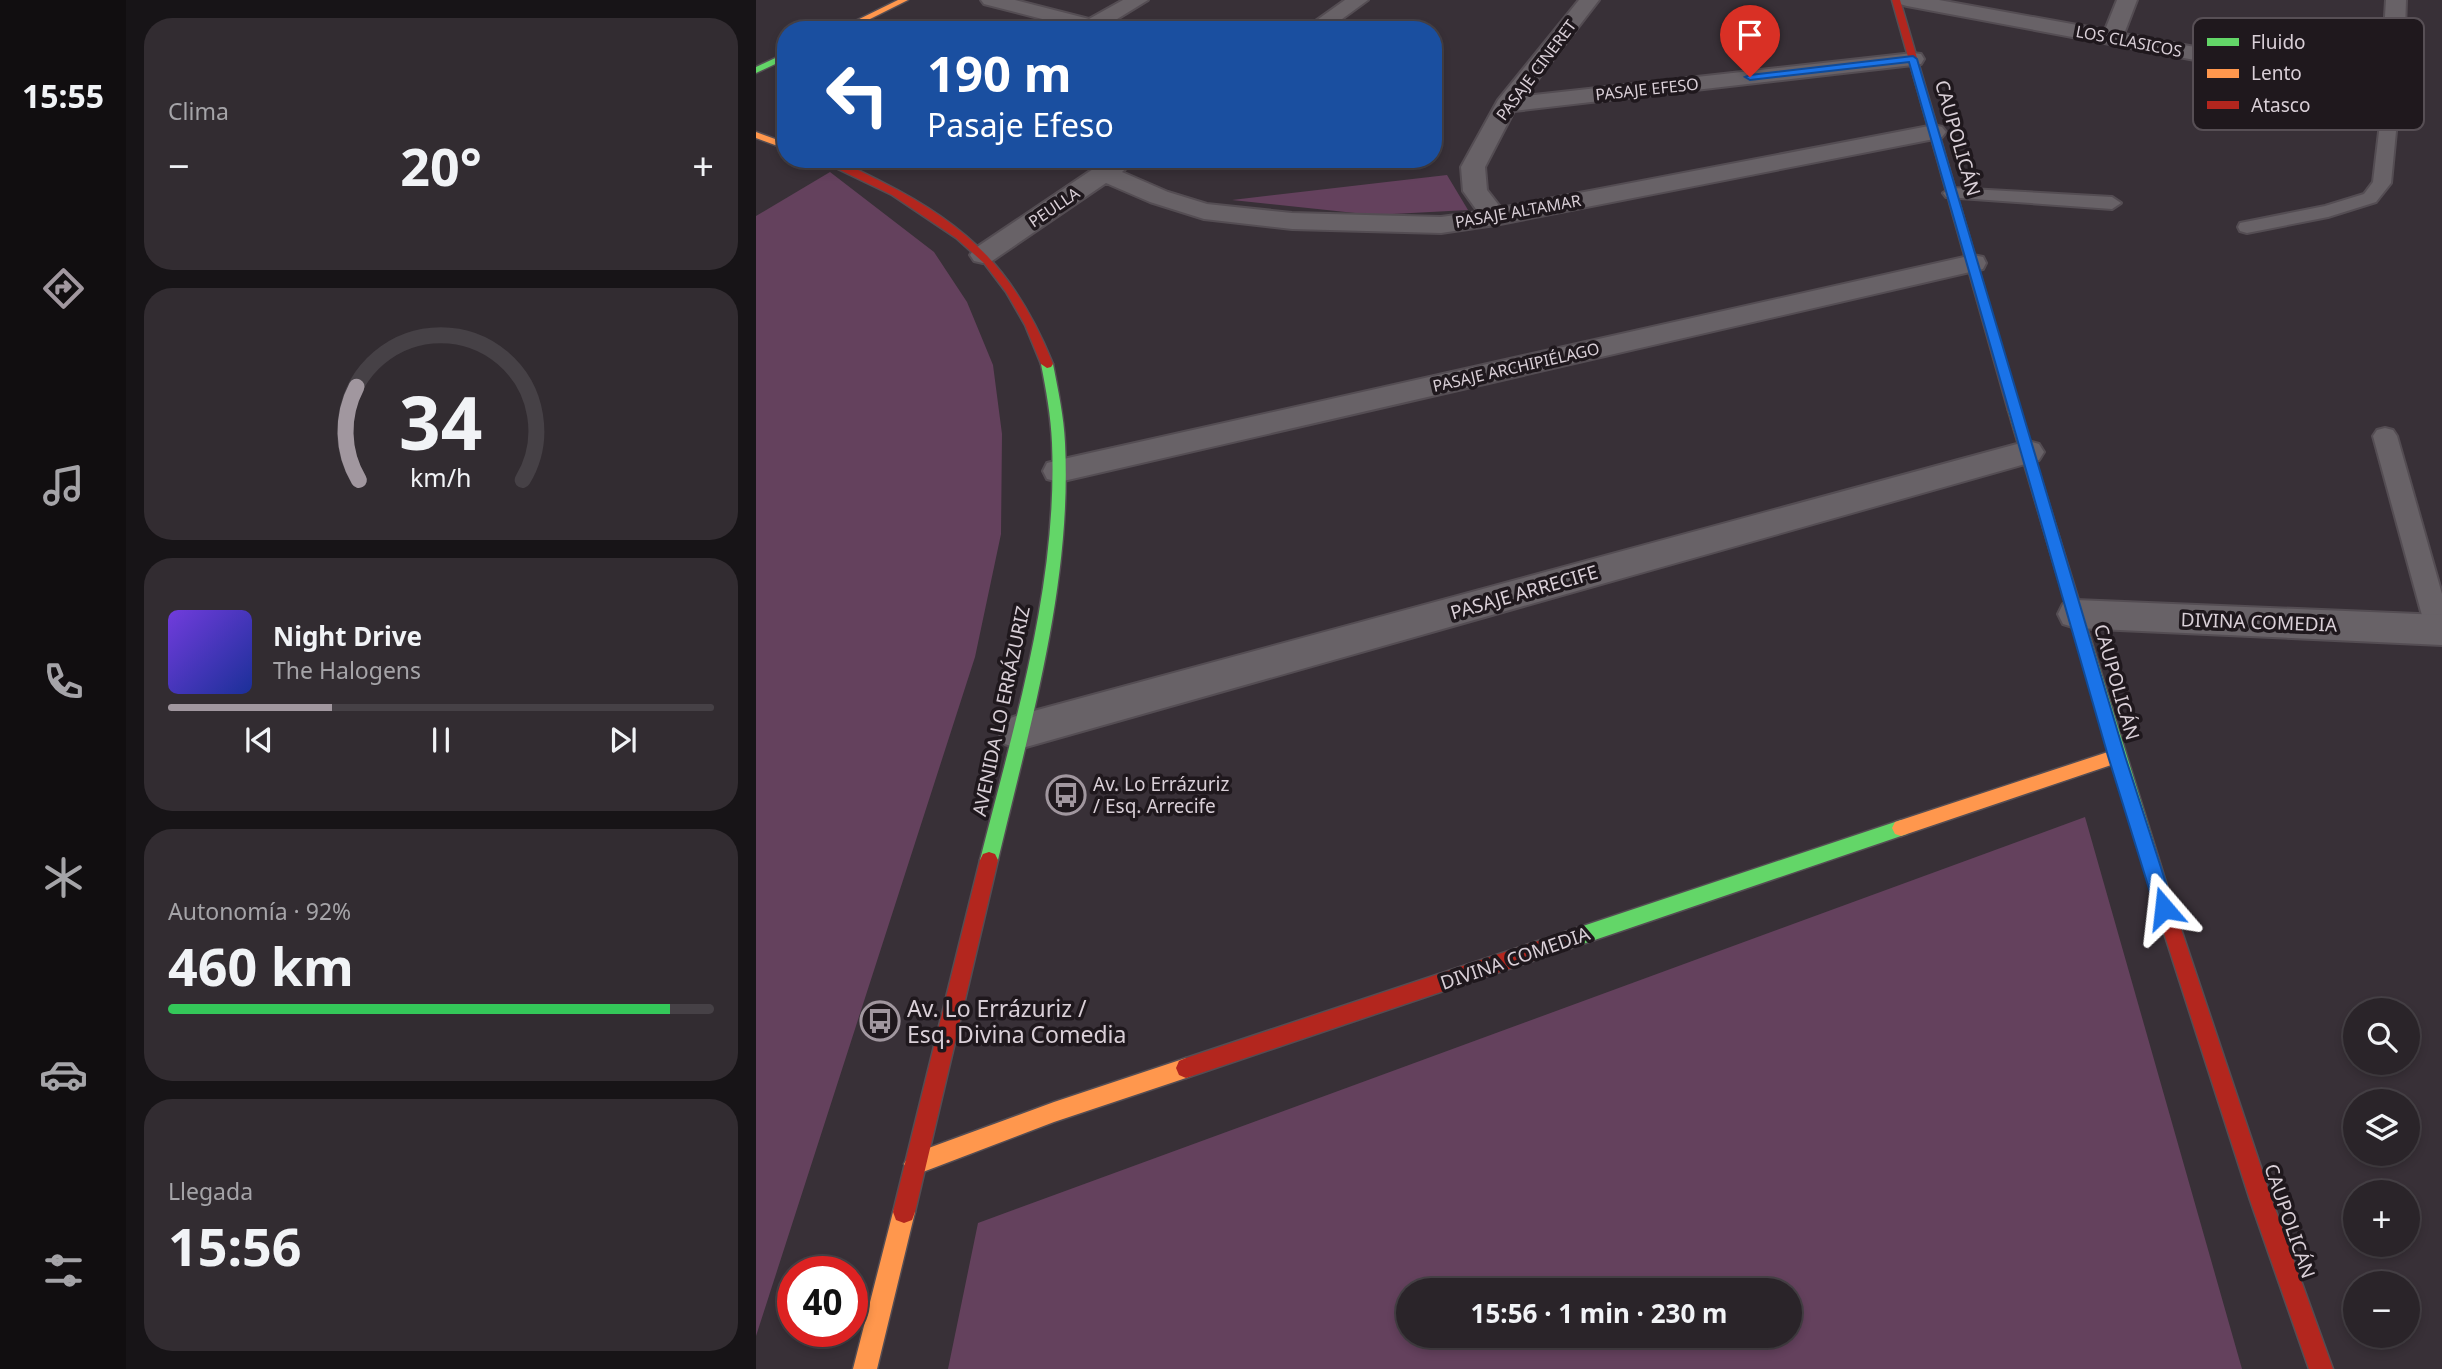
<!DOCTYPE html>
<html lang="es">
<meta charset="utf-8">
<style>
body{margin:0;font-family:"Noto Sans",sans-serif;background:#322c31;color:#f1f3f6;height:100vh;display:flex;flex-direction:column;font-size:26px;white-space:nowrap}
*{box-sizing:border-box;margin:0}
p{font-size:23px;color:#a5a4a8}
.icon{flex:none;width:38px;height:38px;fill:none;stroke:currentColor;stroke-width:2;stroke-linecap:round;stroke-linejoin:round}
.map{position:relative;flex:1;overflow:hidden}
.side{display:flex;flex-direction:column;gap:18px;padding:18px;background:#171417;width:630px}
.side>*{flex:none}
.hud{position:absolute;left:21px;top:21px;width:665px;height:147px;border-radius:28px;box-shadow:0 4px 10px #0003,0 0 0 2px #464146;background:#1a4fa0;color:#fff;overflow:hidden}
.tools{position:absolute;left:1587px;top:998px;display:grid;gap:14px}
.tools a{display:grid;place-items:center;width:77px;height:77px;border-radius:50%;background:#2a2429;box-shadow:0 4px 10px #0003,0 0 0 2px #464146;font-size:35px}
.speed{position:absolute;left:21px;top:1256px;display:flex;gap:14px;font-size:35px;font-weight:700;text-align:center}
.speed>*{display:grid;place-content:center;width:91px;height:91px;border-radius:50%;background:#2a2429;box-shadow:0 4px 10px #0003,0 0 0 2px #464146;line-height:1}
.speed .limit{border:10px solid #d22;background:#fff;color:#111}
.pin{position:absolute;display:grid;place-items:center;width:60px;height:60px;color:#fff;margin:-72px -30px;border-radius:50% 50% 50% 0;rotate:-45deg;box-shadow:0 0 7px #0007}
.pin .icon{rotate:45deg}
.me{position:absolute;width:77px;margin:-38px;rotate:343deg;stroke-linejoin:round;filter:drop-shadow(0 0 5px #0008)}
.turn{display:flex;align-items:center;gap:24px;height:147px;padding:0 35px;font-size:32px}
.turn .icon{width:91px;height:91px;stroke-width:2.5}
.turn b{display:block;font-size:49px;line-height:60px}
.big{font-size:52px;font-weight:700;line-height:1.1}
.side .card{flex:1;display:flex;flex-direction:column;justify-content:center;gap:10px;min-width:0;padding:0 24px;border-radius:28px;background:#322c31}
.side .dial{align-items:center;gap:0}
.dial svg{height:182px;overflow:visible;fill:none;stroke:#464146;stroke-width:7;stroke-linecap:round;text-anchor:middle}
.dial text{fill:#f1f3f6;stroke:none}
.song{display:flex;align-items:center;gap:21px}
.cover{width:84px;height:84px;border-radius:10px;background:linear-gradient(135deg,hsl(260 70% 55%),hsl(230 70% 35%))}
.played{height:7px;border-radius:4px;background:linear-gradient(90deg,#a1979f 30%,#464146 30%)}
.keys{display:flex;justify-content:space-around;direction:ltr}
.heat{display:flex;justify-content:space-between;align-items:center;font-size:38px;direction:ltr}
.charge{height:10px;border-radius:5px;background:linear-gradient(90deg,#34c759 92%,#464146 0)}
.trip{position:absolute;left:640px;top:1278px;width:406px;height:70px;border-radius:35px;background:#2a2429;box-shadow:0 4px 10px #0003,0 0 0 2px #464146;font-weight:700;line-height:70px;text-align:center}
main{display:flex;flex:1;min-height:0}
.tab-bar{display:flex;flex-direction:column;width:126px;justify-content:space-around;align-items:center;background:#110e10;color:#a5a4a8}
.tab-bar .icon{width:49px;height:49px}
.tab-bar .selected{color:#a1979f}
.tab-bar b{font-size:32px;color:#f1f3f6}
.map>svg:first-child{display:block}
.green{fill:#64415d;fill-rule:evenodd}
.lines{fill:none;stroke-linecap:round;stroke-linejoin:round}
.lane-casing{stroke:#544d53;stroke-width:4}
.street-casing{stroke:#544d53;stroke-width:4}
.fast-casing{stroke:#544d53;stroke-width:3}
.slow-casing{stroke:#544d53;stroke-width:3}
.jam-casing{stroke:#544d53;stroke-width:3}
.lane{fill:#686267;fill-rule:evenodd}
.street{fill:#686267;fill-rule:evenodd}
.fast{fill:#63d668;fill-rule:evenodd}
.slow{fill:#ff974d;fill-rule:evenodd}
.jam{fill:#b3261e;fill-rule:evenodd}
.route{fill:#1a73e8;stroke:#114b97;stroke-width:2}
.labels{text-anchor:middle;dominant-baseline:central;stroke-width:7;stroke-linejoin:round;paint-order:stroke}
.far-street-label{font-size:16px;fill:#d9cfd7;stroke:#1f181d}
.street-label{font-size:19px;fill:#d9cfd7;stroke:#1f181d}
.poi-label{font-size:19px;fill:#d9cfd7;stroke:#1f181d;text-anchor:start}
.near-poi-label{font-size:23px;fill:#d9cfd7;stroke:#1f181d;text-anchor:start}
.key{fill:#1f181d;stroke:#574f55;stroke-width:2}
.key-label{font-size:19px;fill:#d9cfd7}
</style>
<main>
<nav class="tab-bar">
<b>15:55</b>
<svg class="icon selected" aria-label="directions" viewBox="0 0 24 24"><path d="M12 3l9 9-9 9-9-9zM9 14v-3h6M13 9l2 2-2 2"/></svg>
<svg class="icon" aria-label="music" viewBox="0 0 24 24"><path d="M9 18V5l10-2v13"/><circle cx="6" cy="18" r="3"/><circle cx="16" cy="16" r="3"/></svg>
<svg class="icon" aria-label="phone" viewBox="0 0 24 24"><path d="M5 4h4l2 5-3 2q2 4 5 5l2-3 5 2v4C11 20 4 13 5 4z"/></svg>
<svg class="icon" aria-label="climate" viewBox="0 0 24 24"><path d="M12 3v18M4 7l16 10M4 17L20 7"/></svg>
<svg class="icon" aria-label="car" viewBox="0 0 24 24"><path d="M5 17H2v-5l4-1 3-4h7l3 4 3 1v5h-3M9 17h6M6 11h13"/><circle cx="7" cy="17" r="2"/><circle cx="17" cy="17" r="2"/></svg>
<svg class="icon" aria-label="filters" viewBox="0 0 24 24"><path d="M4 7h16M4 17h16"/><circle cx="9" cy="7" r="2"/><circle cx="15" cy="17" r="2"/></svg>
</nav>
<section class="side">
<div class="card"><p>Clima</p>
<div class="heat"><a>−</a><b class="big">20°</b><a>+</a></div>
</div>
<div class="card dial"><svg viewBox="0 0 100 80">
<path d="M14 69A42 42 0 1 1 86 69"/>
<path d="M14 69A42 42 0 0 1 13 28" stroke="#a1979f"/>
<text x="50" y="56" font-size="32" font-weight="700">34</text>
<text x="50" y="72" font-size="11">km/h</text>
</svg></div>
<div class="card">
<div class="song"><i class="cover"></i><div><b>Night Drive</b><p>The Halogens</p></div></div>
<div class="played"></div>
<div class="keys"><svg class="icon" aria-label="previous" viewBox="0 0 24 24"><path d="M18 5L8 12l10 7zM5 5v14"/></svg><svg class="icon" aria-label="pause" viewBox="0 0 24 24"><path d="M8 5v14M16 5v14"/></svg><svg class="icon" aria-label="next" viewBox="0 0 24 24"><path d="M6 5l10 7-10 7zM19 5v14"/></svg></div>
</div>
<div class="card"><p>Autonomía · 92%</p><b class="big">460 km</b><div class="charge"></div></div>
<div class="card"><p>Llegada</p><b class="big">15:56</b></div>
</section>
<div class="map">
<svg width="1686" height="1369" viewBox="0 0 1686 1369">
<rect width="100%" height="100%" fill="#383037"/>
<!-- green -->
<path class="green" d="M 74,172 L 178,252 L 211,302 L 237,365 L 246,434 L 245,534 L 219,657 L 0,1336 L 0,216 Z
M 691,175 L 712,210 L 618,215 L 476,200 Z
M 1329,817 L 1486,1369 L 192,1369 L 222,1223 ZM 653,1290 L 1034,1290 L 1034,1335 L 653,1335 Z"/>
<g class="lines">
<!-- lane casing -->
<g class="lane-casing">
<path id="lane" d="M 1636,85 L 1644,90 L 1635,183 L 1620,202 L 1572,217 L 1491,233 L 1484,231 L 1482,227 L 1484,223 L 1569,206 L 1608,194 L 1617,182 L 1628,90 Z
M 1196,188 L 1356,197 L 1365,203 L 1356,209 L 1190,197 L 1187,193 Z
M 1629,428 L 1637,430 L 1641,436 L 1686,594 L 1686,640 L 1673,638 L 1670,630 L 1617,436 L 1621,430 Z"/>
</g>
<!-- street casing -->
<g class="street-casing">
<path id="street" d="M 225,0 L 259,0 L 333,19 L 367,0 L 392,0 L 353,24 L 361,26 L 364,30 L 329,30 L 228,4 Z
M 589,0 L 612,0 L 571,30 L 547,30 Z
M 823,0 L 843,0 L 769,96 L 1157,53 L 1165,54 L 1168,59 L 1165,64 L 1157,65 L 758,111 L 729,167 L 731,190 L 745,208 L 1178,125 L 1186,127 L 1190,132 L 1186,137 L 1178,139 L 739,225 L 685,233 L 536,229 L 448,219 L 394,202 L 350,183 L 236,261 L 227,263 L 218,261 L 214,255 L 218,249 L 352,159 L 380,159 L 366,172 L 412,192 L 451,204 L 536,213 L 685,217 L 722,212 L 707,191 L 705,167 L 742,100 Z
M 1141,0 L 1183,0 L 1349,30 L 1361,0 L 1381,0 L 1368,34 L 1625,81 L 1630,0 L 1650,0 L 1647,90 L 1644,95 L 1636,97 L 1151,6 L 1144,4 Z
M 1217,255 L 1227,257 L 1230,263 L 1227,269 L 303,482 L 291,479 L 287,471 L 291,463 L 303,460 Z
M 1272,441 L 1283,444 L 1288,452 L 1283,460 L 263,749 L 249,744 L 243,732 L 249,720 L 263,715 Z
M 1320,600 L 1686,615 L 1686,645 L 1320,628 L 1307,624 L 1302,614 L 1307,604 Z"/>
</g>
<!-- fast casing -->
<g class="fast-casing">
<path id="fast" d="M 30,53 L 30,59 L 0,73 L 0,67 Z
M 291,360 L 297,364 C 302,390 308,417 309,443 C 316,584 274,725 242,860 L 239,866 L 233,868 L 227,866 L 224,860 C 258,725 302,584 296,443 C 295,416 290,390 285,364 Z
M 1258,406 L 1264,410 L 1417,905 L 1414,911 L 1408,914 L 1402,911 L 1399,905 L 1252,410 Z
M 1145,820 L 1151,822 L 1154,828 L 1151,834 L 1145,836 L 815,948 L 808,945 L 806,939 L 808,933 L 815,930 Z"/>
</g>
<!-- slow casing -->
<g class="slow-casing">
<path id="slow" d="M 142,0 L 152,0 L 92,30 L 81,30 Z
M 0,132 L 30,143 L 30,149 L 0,138 Z
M 1361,749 L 1367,751 L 1369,756 L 1367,761 L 1145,836 L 1139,834 L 1136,828 L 1139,822 L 1145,820 Z
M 430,1058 L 437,1061 L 440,1068 L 437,1075 L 430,1078 L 298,1122 L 159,1175 L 152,1171 L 148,1164 L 152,1157 L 159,1153 L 298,1102 Z
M 148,1201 L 156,1204 L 159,1212 L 121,1369 L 97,1369 L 137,1212 L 140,1204 Z"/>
</g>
<!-- jam casing -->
<g class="jam-casing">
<path id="jam" d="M 1136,0 L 1144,0 L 1264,410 L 1262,413 L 1254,413 L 1252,410 Z
M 61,159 C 84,159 106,172 126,182 C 214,226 260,273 297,364 L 295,367 L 291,368 L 285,364 L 269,325 L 250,292 L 228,263 L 200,238 L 136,195 Z
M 233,852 L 239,854 L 242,860 L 159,1212 L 156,1220 L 148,1223 L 140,1220 L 137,1212 L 224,860 L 227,854 Z
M 1408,896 L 1414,899 L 1417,905 L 1516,1200 L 1577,1369 L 1553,1369 L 1494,1200 L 1399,905 L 1402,899 Z
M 815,930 L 822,933 L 824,939 L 822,945 L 815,948 L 430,1078 L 423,1075 L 420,1068 L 423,1061 L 430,1058 Z"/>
</g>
<!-- lane -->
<use href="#lane" class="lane"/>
<!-- street -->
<use href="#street" class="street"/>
<!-- fast -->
<use href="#fast" class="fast"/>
<!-- slow -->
<use href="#slow" class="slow"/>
<!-- jam -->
<use href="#jam" class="jam"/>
</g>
<!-- route -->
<path class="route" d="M 1157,56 L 1161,59 L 1369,756 L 1418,908 L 1415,914 L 1408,917 L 1402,914 L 1399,908 L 1352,756 L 1153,62 L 994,80 L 989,77 L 994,75 Z"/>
<!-- icons -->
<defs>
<g id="bus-ring" transform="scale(2.0125)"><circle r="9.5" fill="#1f181d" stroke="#a1979f" stroke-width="1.5"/><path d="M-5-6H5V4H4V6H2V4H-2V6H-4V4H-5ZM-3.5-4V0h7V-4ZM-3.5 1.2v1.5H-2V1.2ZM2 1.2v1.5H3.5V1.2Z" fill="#a1979f"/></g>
</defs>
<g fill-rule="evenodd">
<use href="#bus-ring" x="310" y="795"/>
<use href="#bus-ring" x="124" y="1021"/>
</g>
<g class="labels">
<!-- far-street labels -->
<g class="far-street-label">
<text transform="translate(1373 41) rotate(11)">LOS CLASICOS</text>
<text transform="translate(780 70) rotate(-53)">PASAJE CINERET</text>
<text transform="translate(891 89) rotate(-6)">PASAJE EFESO</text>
<text transform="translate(298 207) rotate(-34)">PEULLA</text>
<text transform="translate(762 211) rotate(-10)">PASAJE ALTAMAR</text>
<text transform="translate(760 367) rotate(-13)">PASAJE ARCHIPIÉLAGO</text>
</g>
<!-- street labels -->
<g class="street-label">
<text transform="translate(1202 138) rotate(74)">CAUPOLICÁN</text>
<text transform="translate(768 592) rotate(-16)">PASAJE ARRECIFE</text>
<text transform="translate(1503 622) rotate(2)">DIVINA COMEDIA</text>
<text transform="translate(1361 682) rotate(74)">CAUPOLICÁN</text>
<text transform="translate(245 711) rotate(-78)">AVENIDA LO ERRÁZURIZ</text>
<text transform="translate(759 958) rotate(-19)">DIVINA COMEDIA</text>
<text transform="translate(1534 1221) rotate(71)">CAUPOLICÁN</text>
</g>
<!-- poi labels -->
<g class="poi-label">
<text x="337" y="784">Av. Lo Errázuriz<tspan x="337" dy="22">/ Esq. Arrecife</tspan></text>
</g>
<!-- near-poi labels -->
<g class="near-poi-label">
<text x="151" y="1008">Av. Lo Errázuriz /<tspan x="151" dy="26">Esq. Divina Comedia</tspan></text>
</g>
</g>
<!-- legend -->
<rect x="1437" y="18" width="231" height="112" rx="10" class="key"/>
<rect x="1451" y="38" width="32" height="8" fill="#63d668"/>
<rect x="1451" y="69" width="32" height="9" fill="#ff974d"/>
<rect x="1451" y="101" width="32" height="8" fill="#b3261e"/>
<g class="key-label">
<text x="1495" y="49">Fluido</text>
<text x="1495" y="80">Lento</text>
<text x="1495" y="112">Atasco</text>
</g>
</svg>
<div class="tools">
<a><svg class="icon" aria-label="search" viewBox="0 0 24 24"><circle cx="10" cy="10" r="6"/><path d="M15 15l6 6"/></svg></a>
<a><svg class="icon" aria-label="layers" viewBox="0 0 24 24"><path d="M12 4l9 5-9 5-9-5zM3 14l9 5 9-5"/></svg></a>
<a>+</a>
<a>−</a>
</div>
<div class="speed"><div class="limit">40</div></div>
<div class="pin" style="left:994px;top:77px;background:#d93025"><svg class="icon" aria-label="arrive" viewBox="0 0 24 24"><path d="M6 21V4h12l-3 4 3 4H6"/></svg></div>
<svg class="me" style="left:1408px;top:908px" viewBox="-20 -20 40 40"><path d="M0-17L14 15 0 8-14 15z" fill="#1a73e8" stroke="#fff" stroke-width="4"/></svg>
<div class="trip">15:56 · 1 min · 230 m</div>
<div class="hud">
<div class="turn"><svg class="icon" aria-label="left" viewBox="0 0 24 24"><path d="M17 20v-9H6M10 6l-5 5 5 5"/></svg><div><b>190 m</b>Pasaje Efeso</div></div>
</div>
</div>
</main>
